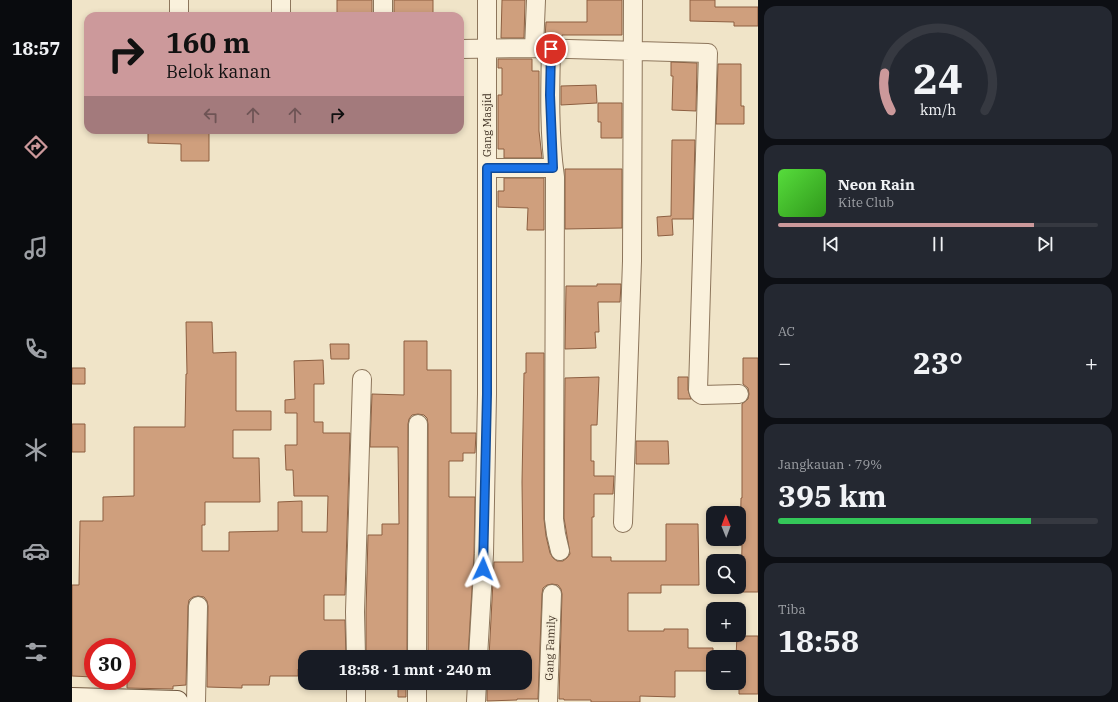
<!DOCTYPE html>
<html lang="id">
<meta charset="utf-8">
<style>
body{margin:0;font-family:"IBM Plex Serif",serif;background:#242831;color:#f1f3f6;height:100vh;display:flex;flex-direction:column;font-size:15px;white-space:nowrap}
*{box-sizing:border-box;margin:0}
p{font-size:13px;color:#9ea1a6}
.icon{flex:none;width:22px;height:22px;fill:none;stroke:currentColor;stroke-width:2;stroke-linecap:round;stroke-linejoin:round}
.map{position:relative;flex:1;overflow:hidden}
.panel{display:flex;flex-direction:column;gap:6px;padding:6px;background:#0d0f14;width:360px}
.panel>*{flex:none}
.hud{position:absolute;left:12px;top:12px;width:380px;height:122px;border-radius:12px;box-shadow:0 2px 6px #0003;background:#cc999b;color:#111;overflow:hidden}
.needle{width:26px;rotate:359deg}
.controls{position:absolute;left:634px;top:506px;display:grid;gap:8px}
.controls a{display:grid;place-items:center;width:40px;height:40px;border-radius:8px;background:#171b24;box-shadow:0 2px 6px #0003;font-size:20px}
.speed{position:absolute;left:12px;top:638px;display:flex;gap:8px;font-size:20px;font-weight:700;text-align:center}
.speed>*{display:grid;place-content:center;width:52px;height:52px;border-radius:50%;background:#171b24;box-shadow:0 2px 6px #0003;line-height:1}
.speed .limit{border:6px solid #d22;background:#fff;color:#111}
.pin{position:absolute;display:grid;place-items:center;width:34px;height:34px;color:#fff;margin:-17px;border:2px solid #fff;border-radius:50%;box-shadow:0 1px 4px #0007}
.me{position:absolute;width:44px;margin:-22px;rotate:2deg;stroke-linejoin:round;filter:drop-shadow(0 0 3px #0008)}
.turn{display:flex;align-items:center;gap:14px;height:84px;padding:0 16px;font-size:18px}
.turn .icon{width:52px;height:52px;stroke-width:2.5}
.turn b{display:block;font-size:28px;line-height:34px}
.lanes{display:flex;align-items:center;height:38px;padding:0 16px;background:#0003;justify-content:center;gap:20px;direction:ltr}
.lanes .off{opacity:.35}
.big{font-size:30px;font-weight:700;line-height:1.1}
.panel .widget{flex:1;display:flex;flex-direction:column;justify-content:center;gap:6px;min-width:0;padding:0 14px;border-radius:12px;background:#242831}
.panel .dial{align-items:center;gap:0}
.dial svg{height:104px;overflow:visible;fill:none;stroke:#363941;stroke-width:7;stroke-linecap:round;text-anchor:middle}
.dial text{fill:#f1f3f6;stroke:none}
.song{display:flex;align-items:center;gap:12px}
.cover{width:48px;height:48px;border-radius:6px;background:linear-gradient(135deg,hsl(110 70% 55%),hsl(110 70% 35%))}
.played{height:4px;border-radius:2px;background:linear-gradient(90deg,#cc999b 80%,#363941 80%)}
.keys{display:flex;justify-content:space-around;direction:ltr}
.heat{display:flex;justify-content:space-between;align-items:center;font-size:22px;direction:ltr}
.charge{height:6px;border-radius:3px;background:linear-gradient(90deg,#34c759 79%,#363941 0)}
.trip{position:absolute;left:226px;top:650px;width:234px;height:40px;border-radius:12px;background:#171b24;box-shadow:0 2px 6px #0003;font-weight:700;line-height:40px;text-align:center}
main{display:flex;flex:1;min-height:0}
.tab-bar{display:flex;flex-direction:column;width:72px;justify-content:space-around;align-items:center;background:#090b0e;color:#9ea1a6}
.tab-bar .icon{width:28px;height:28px}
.tab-bar .selected{color:#cc999b}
.tab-bar b{font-size:18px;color:#f1f3f6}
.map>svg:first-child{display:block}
.building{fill:#cf9f7d;stroke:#8d5f41}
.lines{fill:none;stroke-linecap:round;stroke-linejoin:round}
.street-casing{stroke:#8d765c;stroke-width:20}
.secondary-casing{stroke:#6f573f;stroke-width:24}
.street{stroke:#faf1dc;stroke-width:18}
.secondary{stroke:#faf1dc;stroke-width:22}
.route-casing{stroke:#114b97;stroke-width:10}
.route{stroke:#1a73e8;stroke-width:7}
.labels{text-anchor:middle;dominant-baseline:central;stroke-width:4;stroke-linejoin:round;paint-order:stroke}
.street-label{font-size:11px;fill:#3d2e20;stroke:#f7eed8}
</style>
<main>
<nav class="tab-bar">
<b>18:57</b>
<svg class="icon selected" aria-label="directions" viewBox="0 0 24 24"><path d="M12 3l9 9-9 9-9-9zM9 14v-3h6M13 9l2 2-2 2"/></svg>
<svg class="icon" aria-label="music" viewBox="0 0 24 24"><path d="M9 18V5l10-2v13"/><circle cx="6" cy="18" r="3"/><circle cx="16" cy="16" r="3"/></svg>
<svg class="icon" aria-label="phone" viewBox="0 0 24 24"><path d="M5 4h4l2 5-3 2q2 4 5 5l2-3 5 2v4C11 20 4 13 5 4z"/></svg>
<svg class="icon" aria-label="climate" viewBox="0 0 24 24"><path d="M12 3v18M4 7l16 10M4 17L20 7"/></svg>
<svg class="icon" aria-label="car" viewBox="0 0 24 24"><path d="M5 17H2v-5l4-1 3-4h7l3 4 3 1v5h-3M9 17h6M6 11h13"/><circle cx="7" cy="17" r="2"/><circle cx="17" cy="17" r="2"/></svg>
<svg class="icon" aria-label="filters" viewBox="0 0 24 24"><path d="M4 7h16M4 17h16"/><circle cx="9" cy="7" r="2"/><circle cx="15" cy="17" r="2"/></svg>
</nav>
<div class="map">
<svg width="686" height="702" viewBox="0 0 686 702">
<rect width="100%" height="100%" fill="#f0e4c8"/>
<!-- building -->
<path class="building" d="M 265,0 L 300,0 L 300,14 L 265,14 Z
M 322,0 L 361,0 L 361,16 L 323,16 L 323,14 L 322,14 Z
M 430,0 L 453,0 L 452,38 L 429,38 Z
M 515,0 L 550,0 L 550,35 L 490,35 L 490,38 L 473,38 L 474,22 L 515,22 Z
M 618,0 L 643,0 L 643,7 L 686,7 L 686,26 L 662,26 L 662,22 L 618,21 Z
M 426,59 L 460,59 L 460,71 L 467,71 L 467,131 L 470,158 L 432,158 L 432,149 L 426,149 L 426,95 L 430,95 L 430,68 L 426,68 Z
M 599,62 L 625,63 L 624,111 L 600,110 L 601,76 L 599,76 Z
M 646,64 L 669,64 L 669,106 L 672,106 L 672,124 L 644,124 Z
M 524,85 L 525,103 L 489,105 L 489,86 Z
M 526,103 L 550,103 L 550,138 L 529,138 L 529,122 L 526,122 Z
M 76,130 L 137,130 L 137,161 L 109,161 L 109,144 L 76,143 Z
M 600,140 L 623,140 L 621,219 L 600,219 L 601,235 L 586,236 L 585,217 L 599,216 Z
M 493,169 L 550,169 L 550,228 L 493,229 Z
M 432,178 L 472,178 L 472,230 L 455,230 L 456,208 L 426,207 L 426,191 L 432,191 Z
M 525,284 L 549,284 L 548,302 L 526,302 L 527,332 L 523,332 L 524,348 L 493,349 L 494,286 L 525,286 Z
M 114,322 L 140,322 L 141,353 L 164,352 L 164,411 L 199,411 L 199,430 L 161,430 L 161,458 L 187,458 L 188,502 L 133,502 L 133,525 L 130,525 L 130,551 L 157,551 L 157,532 L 206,531 L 206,502 L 230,501 L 230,532 L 255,532 L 256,496 L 222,496 L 221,470 L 214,470 L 213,445 L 225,445 L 225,413 L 213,413 L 213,400 L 223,399 L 222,361 L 251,360 L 252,384 L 242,384 L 242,422 L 251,422 L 251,433 L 278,433 L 273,595 L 252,595 L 252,620 L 273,620 L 274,657 L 233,657 L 233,669 L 226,669 L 226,676 L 198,676 L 197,685 L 170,685 L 170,688 L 135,687 L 136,606 L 135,601 L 132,597 L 126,596 L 121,597 L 117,600 L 116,606 L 114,685 L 101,686 L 101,689 L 55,688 L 55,647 L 21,647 L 21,677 L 0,676 L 0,585 L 7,585 L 8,521 L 31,521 L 31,497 L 62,496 L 62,427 L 113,427 L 114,374 L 115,374 Z
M 332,341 L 355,341 L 355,370 L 379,370 L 379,433 L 404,433 L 403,453 L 391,453 L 391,461 L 377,461 L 377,497 L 403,497 L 402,554 L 396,657 L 356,657 L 356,424 L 355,418 L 352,415 L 346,414 L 340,415 L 337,419 L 336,424 L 335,657 L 294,657 L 294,612 L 296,535 L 310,535 L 310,524 L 327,524 L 326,447 L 298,447 L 300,394 L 332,395 Z
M 258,344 L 277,344 L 277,359 L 259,359 Z
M 454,353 L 472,353 L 472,519 L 474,536 L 478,553 L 481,558 L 485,561 L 491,561 L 495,558 L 498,554 L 492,518 L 493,378 L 527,377 L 525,425 L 519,425 L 519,461 L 522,461 L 522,476 L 542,476 L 541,494 L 522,494 L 522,517 L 520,517 L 520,557 L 539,557 L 539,561 L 594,561 L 594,524 L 626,524 L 627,585 L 589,585 L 589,593 L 556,593 L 556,631 L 592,631 L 592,629 L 616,629 L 616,648 L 641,648 L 641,671 L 603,671 L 603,697 L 568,696 L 568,702 L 519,702 L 519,700 L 492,700 L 492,699 L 487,699 L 490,594 L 489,589 L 486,585 L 480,584 L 475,585 L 471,588 L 470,594 L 466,699 L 445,699 L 445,700 L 415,701 L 415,683 L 453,683 L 453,657 L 417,657 L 422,562 L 451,562 L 450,482 L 452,373 L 454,373 Z
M 671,358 L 686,358 L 686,592 L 669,592 L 670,545 L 668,545 L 669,498 L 670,498 L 670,404 L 676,399 L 677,394 L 676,388 L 671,384 Z
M 0,368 L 13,368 L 13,384 L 0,384 Z
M 606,377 L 616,377 L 616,390 L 619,399 L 606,399 Z
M 0,424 L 13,424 L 13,452 L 0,452 Z
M 564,441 L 596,441 L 597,464 L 564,464 Z
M 665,636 L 686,636 L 686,694 L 667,694 L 667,657 L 664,657 Z
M 326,683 L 334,683 L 334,697 L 326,697 Z"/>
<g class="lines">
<!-- street casing -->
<g class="street-casing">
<path id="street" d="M 107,16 L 107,0
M 209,16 L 209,0
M 311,16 L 311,0
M 462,48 L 464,0
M 388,49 L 462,48 L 636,53 L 626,390 L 627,393 L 630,395 L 667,394
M 479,49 C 478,92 477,135 483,177 L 482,519 L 484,534 L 488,551
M 415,168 L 481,168
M 551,523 L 560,261 L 561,0
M 284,657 L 283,612 L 290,379
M 345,657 L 346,424
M 406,657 L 412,554 L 415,394 L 415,0
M 284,683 L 284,702
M 124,702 L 126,606
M 345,702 L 345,683
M 404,702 L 405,683
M 476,702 L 480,594"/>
</g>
<!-- secondary casing -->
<g class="secondary-casing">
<path id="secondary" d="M 0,699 L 105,702"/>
</g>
<!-- street -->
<use href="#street" class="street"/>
<!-- secondary -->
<use href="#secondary" class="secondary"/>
</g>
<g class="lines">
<!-- route casing -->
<g class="route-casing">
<path id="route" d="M 411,569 L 415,394 L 415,168 L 481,168 L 478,95 L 479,49"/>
</g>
<!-- route -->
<use href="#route" class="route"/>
</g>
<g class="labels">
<!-- street labels -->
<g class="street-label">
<text transform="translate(415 125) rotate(-90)">Gang Masjid</text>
<text transform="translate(478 648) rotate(-88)">Gang Family</text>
</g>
</g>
</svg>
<div class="controls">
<a><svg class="needle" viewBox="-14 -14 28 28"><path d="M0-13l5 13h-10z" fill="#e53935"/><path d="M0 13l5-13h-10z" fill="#9ea1a6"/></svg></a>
<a><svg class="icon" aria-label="search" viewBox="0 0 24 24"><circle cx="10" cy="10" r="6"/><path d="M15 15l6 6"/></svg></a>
<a>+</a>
<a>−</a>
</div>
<div class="speed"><div class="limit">30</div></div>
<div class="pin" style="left:479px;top:49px;background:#d93025"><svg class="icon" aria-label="arrive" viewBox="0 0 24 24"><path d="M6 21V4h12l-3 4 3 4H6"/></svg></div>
<svg class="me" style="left:411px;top:569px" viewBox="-20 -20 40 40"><path d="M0-17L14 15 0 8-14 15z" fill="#1a73e8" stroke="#fff" stroke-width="4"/></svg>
<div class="trip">18:58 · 1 mnt · 240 m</div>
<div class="hud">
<div class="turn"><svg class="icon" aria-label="right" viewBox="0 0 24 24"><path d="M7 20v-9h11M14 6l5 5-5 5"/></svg><div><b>160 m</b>Belok kanan</div></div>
<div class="lanes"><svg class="icon off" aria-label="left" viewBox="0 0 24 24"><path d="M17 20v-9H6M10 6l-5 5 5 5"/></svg><svg class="icon off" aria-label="ahead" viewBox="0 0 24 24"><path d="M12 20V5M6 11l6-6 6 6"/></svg><svg class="icon off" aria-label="ahead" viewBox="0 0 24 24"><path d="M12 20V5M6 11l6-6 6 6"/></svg><svg class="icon" aria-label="right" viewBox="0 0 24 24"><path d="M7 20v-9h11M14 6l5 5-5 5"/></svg></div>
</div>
</div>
<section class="panel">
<div class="widget dial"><svg viewBox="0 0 100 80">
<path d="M14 69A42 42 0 1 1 86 69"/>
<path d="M14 69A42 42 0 0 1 9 40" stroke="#cc999b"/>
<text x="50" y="56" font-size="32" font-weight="700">24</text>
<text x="50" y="72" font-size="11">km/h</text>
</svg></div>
<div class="widget">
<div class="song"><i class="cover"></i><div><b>Neon Rain</b><p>Kite Club</p></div></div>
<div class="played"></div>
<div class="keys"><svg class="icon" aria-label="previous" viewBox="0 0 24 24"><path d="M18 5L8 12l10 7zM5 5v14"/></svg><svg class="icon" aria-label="pause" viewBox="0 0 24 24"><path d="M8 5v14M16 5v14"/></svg><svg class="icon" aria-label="next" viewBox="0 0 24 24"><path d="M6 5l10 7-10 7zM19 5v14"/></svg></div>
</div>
<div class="widget"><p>AC</p>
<div class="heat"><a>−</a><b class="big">23°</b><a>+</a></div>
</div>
<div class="widget"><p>Jangkauan · 79%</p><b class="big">395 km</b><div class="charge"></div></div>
<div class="widget"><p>Tiba</p><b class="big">18:58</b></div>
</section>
</main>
